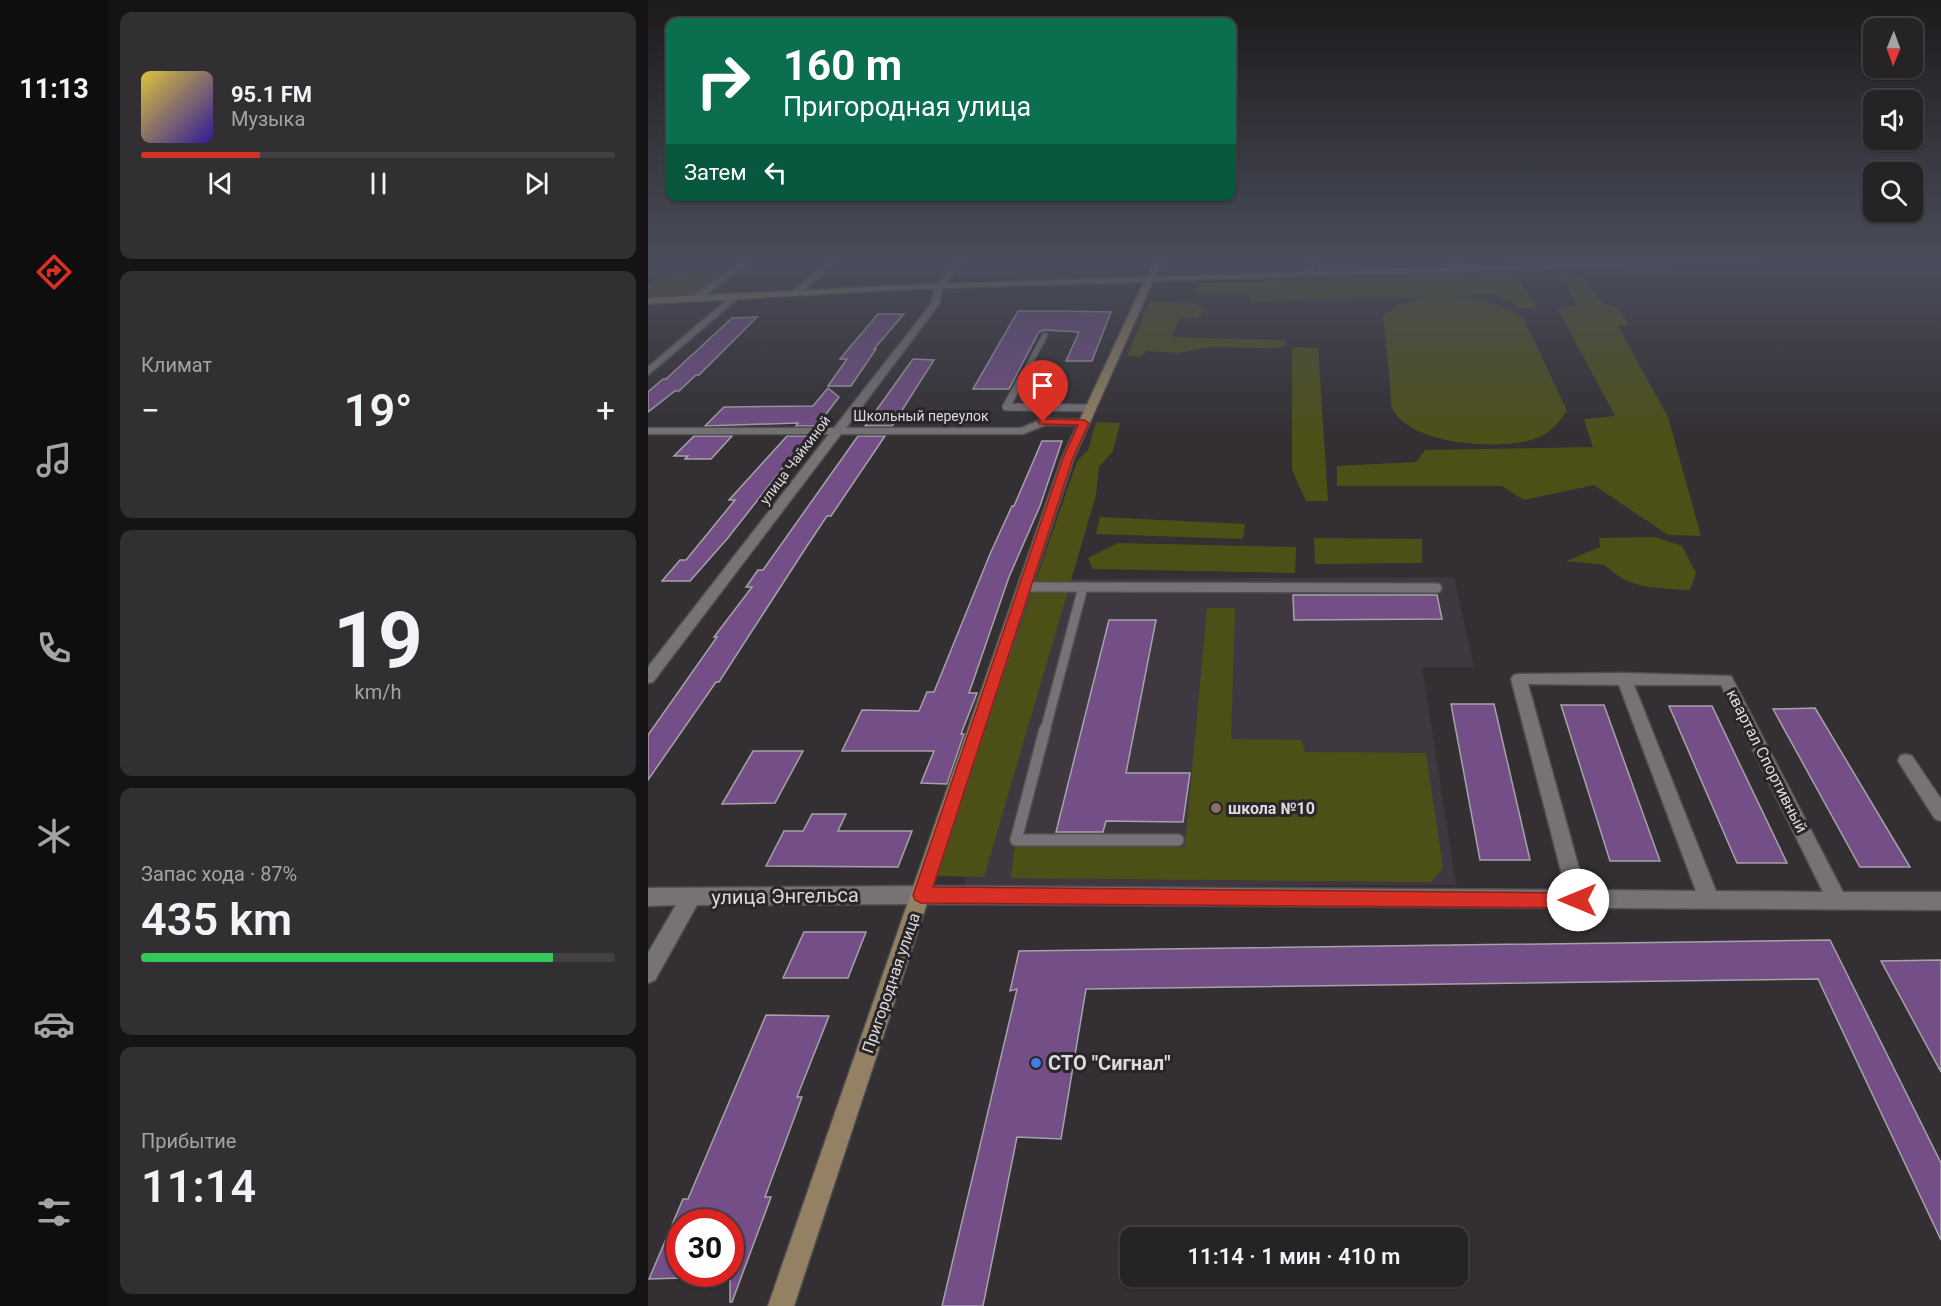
<!DOCTYPE html>
<html lang="ru">
<meta charset="utf-8">
<style>
body{margin:0;font-family:Roboto,sans-serif;background:#322f32;color:#f1f3f6;height:100vh;display:flex;flex-direction:column;font-size:22px;white-space:nowrap}
*{box-sizing:border-box;margin:0}
p{font-size:20px;color:#a4a4a7}
.icon{flex:none;width:33px;height:33px;fill:none;stroke:currentColor;stroke-width:2;stroke-linecap:round;stroke-linejoin:round}
.map{position:relative;flex:1;overflow:hidden}
.panel{display:flex;flex-direction:column;gap:12px;padding:12px;background:#151315;width:540px}
.panel>*{flex:none}
.guide{position:absolute;left:18px;top:18px;width:570px;height:183px;border-radius:12px;box-shadow:0 2px 4px #0004,0 0 0 2px #424043;background:#0b6e4f;color:#fff;overflow:hidden}
.needle{width:39px;rotate:181deg}
.controls{position:absolute;left:1215px;top:18px;display:grid;gap:12px}
.controls a{display:grid;place-items:center;width:60px;height:60px;border-radius:12px;background:#262326;box-shadow:0 2px 4px #0004,0 0 0 2px #424043;font-size:30px}
.speed{position:absolute;left:18px;top:1209px;display:flex;gap:12px;font-size:30px;font-weight:700;text-align:center}
.speed>*{display:grid;place-content:center;width:78px;height:78px;border-radius:50%;background:#262326;box-shadow:0 2px 4px #0004,0 0 0 2px #424043;line-height:1}
.speed .limit{border:9px solid #d22;background:#fff;color:#111}
.pin{position:absolute;display:grid;place-items:center;width:51px;height:51px;color:#fff;margin:-62px -26px;border-radius:50% 50% 50% 0;rotate:-45deg;box-shadow:0 0 6px #0007}
.pin .icon{rotate:45deg}
.me{position:absolute;width:66px;margin:-33px;rotate:270deg;stroke-linejoin:round;filter:drop-shadow(0 0 4px #0008)}
.turn{display:flex;align-items:center;gap:21px;height:126px;padding:0 18px;font-size:27px}
.turn .icon{width:78px;height:78px;stroke-width:2.5}
.turn b{display:block;font-size:42px;line-height:51px}
.then{display:flex;align-items:center;height:57px;padding:0 18px;background:#0003;gap:12px;font-size:22px}
.big{font-size:45px;font-weight:600;line-height:1.1}
.panel .widget{flex:1;display:flex;flex-direction:column;justify-content:center;gap:9px;min-width:0;padding:0 21px;border-radius:12px;background:#322f32}
.panel .dial{align-items:center;gap:0}
.dial b{font-size:78px;line-height:1}
.song{display:flex;align-items:center;gap:18px}
.cover{width:72px;height:72px;border-radius:9px;background:linear-gradient(135deg,hsl(50 70% 55%),hsl(250 70% 35%))}
.played{height:6px;border-radius:3px;background:linear-gradient(90deg,#d93025 25%,#424043 25%)}
.keys{display:flex;justify-content:space-around;direction:ltr}
.heat{display:flex;justify-content:space-between;align-items:center;font-size:33px;direction:ltr}
.charge{height:9px;border-radius:4px;background:linear-gradient(90deg,#34c759 87%,#424043 0)}
.trip{position:absolute;left:472px;top:1227px;width:348px;height:60px;border-radius:12px;background:#262326;box-shadow:0 2px 4px #0004,0 0 0 2px #424043;font-weight:600;line-height:60px;text-align:center}
main{display:flex;flex:1;min-height:0}
.menu{display:flex;flex-direction:column;width:108px;justify-content:space-around;align-items:center;background:#0f0e0f;color:#a4a4a7}
.menu .icon{width:42px;height:42px}
.menu .selected{color:#d93025}
.menu b{font-size:27px;color:#f1f3f6}
.map>svg:first-child{display:block}
.built{fill:#403841}
.green{fill:#4d5016}
.building{fill:#734e87;stroke:#a6a3a8;stroke-width:1.5}
.lines{fill:none;stroke-linecap:round;stroke-linejoin:round}
.lane-far3-casing{stroke:#514e51;stroke-width:7}
.lane-far2-casing{stroke:#514e51;stroke-width:9}
.lane-far1-casing{stroke:#514e51;stroke-width:12}
.lane-casing{stroke:#514e51;stroke-width:14}
.street-casing{stroke:#514e51;stroke-width:3}
.secondary-casing{stroke:#514e51;stroke-width:3}
.lane-far3{stroke:#767276;stroke-width:5}
.lane-far2{stroke:#767276;stroke-width:7}
.lane-far1{stroke:#767276;stroke-width:9}
.lane{stroke:#767276;stroke-width:11}
.street{fill:#767276;fill-rule:evenodd}
.secondary{fill:#948163;fill-rule:evenodd}
.route{fill:#d93025;stroke:#8d1f18;stroke-width:1.5}
.education-dot{fill:#8d6e63;stroke:#292529;stroke-width:2}
.shop-dot{fill:#3f7fe0;stroke:#292529;stroke-width:2}
.labels{text-anchor:middle;dominant-baseline:central;stroke-width:6;stroke-linejoin:round;paint-order:stroke}
.far-street-label{font-size:14px;fill:#dddbdd;stroke:#292529}
.street-label{font-size:16px;fill:#dddbdd;stroke:#292529}
.poi-label{font-size:16px;font-weight:bold;fill:#dddbdd;stroke:#292529;text-anchor:start}
.near-street-label{font-size:20px;fill:#dddbdd;stroke:#292529}
.near-poi-label{font-size:20px;font-weight:bold;fill:#dddbdd;stroke:#292529;text-anchor:start}
</style>
<main>
<nav class="menu">
<b>11:13</b>
<svg class="icon selected" aria-label="directions" viewBox="0 0 24 24"><path d="M12 3l9 9-9 9-9-9zM9 14v-3h6M13 9l2 2-2 2"/></svg>
<svg class="icon" aria-label="music" viewBox="0 0 24 24"><path d="M9 18V5l10-2v13"/><circle cx="6" cy="18" r="3"/><circle cx="16" cy="16" r="3"/></svg>
<svg class="icon" aria-label="phone" viewBox="0 0 24 24"><path d="M5 4h4l2 5-3 2q2 4 5 5l2-3 5 2v4C11 20 4 13 5 4z"/></svg>
<svg class="icon" aria-label="climate" viewBox="0 0 24 24"><path d="M12 3v18M4 7l16 10M4 17L20 7"/></svg>
<svg class="icon" aria-label="car" viewBox="0 0 24 24"><path d="M5 17H2v-5l4-1 3-4h7l3 4 3 1v5h-3M9 17h6M6 11h13"/><circle cx="7" cy="17" r="2"/><circle cx="17" cy="17" r="2"/></svg>
<svg class="icon" aria-label="filters" viewBox="0 0 24 24"><path d="M4 7h16M4 17h16"/><circle cx="9" cy="7" r="2"/><circle cx="15" cy="17" r="2"/></svg>
</nav>
<section class="panel">
<div class="widget">
<div class="song"><i class="cover"></i><div><b>95.1 FM</b><p>Музыка</p></div></div>
<div class="played"></div>
<div class="keys"><svg class="icon" aria-label="previous" viewBox="0 0 24 24"><path d="M18 5L8 12l10 7zM5 5v14"/></svg><svg class="icon" aria-label="pause" viewBox="0 0 24 24"><path d="M8 5v14M16 5v14"/></svg><svg class="icon" aria-label="next" viewBox="0 0 24 24"><path d="M6 5l10 7-10 7zM19 5v14"/></svg></div>
</div>
<div class="widget"><p>Климат</p>
<div class="heat"><a>−</a><b class="big">19°</b><a>+</a></div>
</div>
<div class="widget dial"><b>19</b><p>km/h</p></div>
<div class="widget"><p>Запас хода · 87%</p><b class="big">435 km</b><div class="charge"></div></div>
<div class="widget"><p>Прибытие</p><b class="big">11:14</b></div>
</section>
<div class="map">
<svg width="1293" height="1306" viewBox="0 0 1293 1306">
<rect width="100%" height="100%" fill="#332f33"/>
<!-- built -->
<path class="built" d="M 806,577 L 826,667 L 774,667 L 808,885 L 315,887 L 410,579 Z"/>
<!-- green -->
<path class="green" d="M 80,271 L 47,295 L 0,298 L 0,285 L 15,275 Z
M 908,272 L 935,278 L 956,304 L 970,307 L 981,325 L 970,326 L 1020,417 L 1053,536 L 1020,535 L 946,485 L 876,500 L 854,486 L 689,486 L 689,466 L 768,462 L 777,450 L 945,447 L 936,419 L 967,416 L 910,309 L 929,305 L 917,282 L 907,280 L 872,280 L 889,309 L 872,308 L 850,295 L 802,296 L 840,301 L 875,317 L 919,411 C 910,423 904,432 889,438 C 856,451 761,446 744,408 C 742,402 743,392 742,385 C 740,363 738,340 735,317 C 749,302 763,301 780,297 L 605,302 L 598,294 L 545,294 L 552,283 Z
M 501,302 L 545,303 L 558,311 L 549,318 L 532,318 L 523,337 L 636,340 L 639,345 L 627,348 L 563,347 L 530,353 L 499,351 L 491,357 L 479,356 Z
M 644,347 L 670,348 L 680,501 L 658,501 L 644,470 Z
M 448,422 L 472,423 L 465,451 L 451,467 L 448,495 L 336,877 L 286,876 L 429,461 L 440,450 Z
M 452,517 L 597,524 L 595,539 L 448,534 Z
M 1007,537 L 1034,546 L 1048,573 L 1042,590 C 1009,588 982,590 957,565 L 918,561 L 952,547 L 951,538 Z
M 666,538 L 774,539 L 774,563 L 667,564 Z
M 470,543 L 648,547 L 647,573 L 445,569 L 440,558 Z
M 559,608 L 587,608 L 583,739 L 653,740 L 657,752 L 778,753 L 795,868 L 783,882 L 363,878 L 367,844 L 537,847 Z"/>
<!-- building -->
<path class="building" d="M 370,311 L 413,311 L 463,312 L 444,361 L 418,361 L 431,332 L 396,330 L 391,332 L 361,389 L 325,389 Z
M 230,314 L 256,314 L 226,349 L 228,349 L 203,386 L 180,386 L 199,359 L 192,359 Z
M 109,317 L 51,375 L 48,375 L 31,391 L 27,391 L 0,412 L 0,392 L 15,379 L 18,379 L 84,318 Z
M 265,359 L 286,360 L 244,426 L 217,426 Z
M 180,388 L 191,397 L 169,426 L 148,426 L 150,423 L 57,426 L 76,407 L 165,406 Z
M 46,436 L 84,436 L 63,459 L 37,459 L 40,456 L 26,456 Z
M 139,436 L 160,436 L 79,539 L 42,581 L 14,581 L 32,560 L 38,560 L 87,500 L 81,500 Z
M 210,436 L 237,436 L 183,516 L 179,516 L 157,549 L 71,682 L 68,682 L 0,780 L 0,735 L 69,637 L 66,637 L 104,587 L 98,587 L 110,570 L 115,570 Z
M 394,441 L 414,441 L 392,506 L 361,577 L 321,693 L 329,693 L 313,734 L 316,734 L 299,784 L 273,783 L 286,751 L 194,751 L 214,710 L 271,711 L 279,692 L 286,692 L 342,554 L 364,506 L 366,506 Z
M 645,595 L 789,595 L 794,619 L 646,620 Z
M 461,620 L 508,620 L 478,773 L 542,773 L 535,822 L 458,821 L 455,832 L 408,832 Z
M 803,704 L 846,704 L 882,860 L 832,860 Z
M 913,705 L 956,705 L 1012,861 L 962,861 Z
M 1021,706 L 1064,706 L 1139,863 L 1089,863 Z
M 1167,708 L 1262,867 L 1212,867 L 1125,709 Z
M 105,751 L 155,751 L 127,803 L 74,804 Z
M 164,814 L 198,814 L 190,831 L 264,831 L 250,867 L 118,866 L 136,831 L 155,831 Z
M 156,932 L 218,932 L 200,978 L 135,978 Z
M 1182,940 L 1293,1163 L 1293,1240 L 1170,979 L 438,989 L 413,1139 L 369,1137 L 335,1306 L 294,1306 L 369,989 L 362,991 L 371,951 Z
M 1293,960 L 1293,1072 L 1233,961 Z
M 118,1015 L 181,1016 L 149,1097 L 154,1097 L 117,1197 L 123,1197 L 84,1302 L 82,1302 L 82,1222 L 32,1222 L 32,1278 L 1,1279 L 35,1199 L 40,1199 Z"/>
<g class="lines">
<!-- lane-far3 casing -->
<g class="lane-far3-casing">
<path id="lane-far3" d="M 373,380 L 397,335"/>
</g>
<!-- lane-far2 casing -->
<g class="lane-far2-casing">
<path id="lane-far2" d="M 374,378 L 358,407 L 443,408"/>
</g>
<!-- lane-far1 casing -->
<g class="lane-far1-casing">
<path id="lane-far1" d="M 376,587 L 789,588
M 397,731 L 435,587"/>
</g>
<!-- lane casing -->
<g class="lane-casing">
<path id="lane" d="M 397,729 L 368,840 L 530,840"/>
</g>
<!-- street casing -->
<g class="street-casing">
<path id="street" d="M 97,259 L 106,259 L 52,299 L 46,299 L 46,295 Z
M 183,259 L 191,259 L 151,295 L 145,295 L 145,291 Z
M 309,259 L 317,259 L 295,287 L 291,304 L 198,428 L 373,428 L 395,419 L 436,420 L 441,423 L 440,425 L 397,425 L 375,434 L 193,434 L 5,682 L 0,683 L 0,667 L 181,434 L 0,434 L 0,428 L 186,428 L 283,304 L 287,287 Z
M 658,259 L 666,259 L 665,275 L 661,277 L 657,275 Z
M 801,259 L 809,259 L 812,272 L 806,272 Z
M 87,293 L 94,295 L 0,375 L 0,367 Z
M 976,673 L 1083,676 L 1195,892 L 1293,892 L 1293,910 L 273,904 L 49,905 L 7,980 L 0,983 L 0,953 L 28,905 L 0,906 L 0,888 L 273,886 L 918,890 L 863,679 L 866,675 L 871,674 ZM 880,684 L 971,685 L 1048,891 L 937,890 ZM 986,685 L 1073,685 L 1175,892 L 1068,891 Z
M 1258,754 L 1264,756 L 1293,799 L 1293,821 L 1287,819 L 1250,761 L 1252,756 Z"/>
</g>
<!-- secondary casing -->
<g class="secondary-casing">
<path id="secondary" d="M 507,259 L 515,259 L 507,277 L 1052,259 L 1115,259 L 1111,261 L 505,281 L 426,458 L 146,1306 L 120,1306 L 414,458 L 496,282 L 264,289 L 0,304 L 0,298 L 264,285 L 499,277 Z"/>
</g>
<!-- lane-far3 -->
<use href="#lane-far3" class="lane-far3"/>
<!-- lane-far2 -->
<use href="#lane-far2" class="lane-far2"/>
<!-- lane-far1 -->
<use href="#lane-far1" class="lane-far1"/>
<!-- lane -->
<use href="#lane" class="lane"/>
<!-- street -->
<use href="#street" class="street"/>
<!-- secondary -->
<use href="#secondary" class="secondary"/>
</g>
<!-- sky -->
<linearGradient id="sky" x2="0" y2="1"><stop stop-color="#1c1a1c"/><stop offset="0.59" stop-color="#4a4d5b"/><stop offset="1" stop-color="#4a4d5b" stop-opacity="0"/></linearGradient>
<rect width="1293" height="441" fill="url(#sky)"/>
<!-- route -->
<path class="route" d="M 395,419 L 436,420 L 441,423 L 425,458 L 285,887 L 930,893 L 936,895 L 939,900 L 936,906 L 930,908 L 273,903 L 267,900 L 265,895 L 415,458 L 430,425 L 391,424 L 390,422 Z"/>
<!-- markers -->
<circle class="education-dot" cx="568" cy="808" r="6"/>
<circle class="shop-dot" cx="388" cy="1063" r="6"/>
<g class="labels">
<!-- far-street labels -->
<g class="far-street-label">
<text x="273" y="416">Школьный переулок</text>
<text transform="translate(147 460) rotate(-53)">улица Чайкиной</text>
</g>
<!-- street labels -->
<g class="street-label">
<text transform="translate(1119 761) rotate(63)">квартал Спортивный</text>
<text transform="translate(243 983) rotate(-71)">Пригородная улица</text>
</g>
<!-- poi labels -->
<g class="poi-label">
<text x="580" y="808">школа №10</text>
</g>
<!-- near-street labels -->
<g class="near-street-label">
<text transform="translate(137 896) rotate(-1)">улица Энгельса</text>
</g>
<!-- near-poi labels -->
<g class="near-poi-label">
<text x="400" y="1063">СТО "Сигнал"</text>
</g>
</g>
</svg>
<div class="controls">
<a><svg class="needle" viewBox="-14 -14 28 28"><path d="M0-13l5 13h-10z" fill="#e53935"/><path d="M0 13l5-13h-10z" fill="#a4a4a7"/></svg></a>
<a><svg class="icon" aria-label="sound" viewBox="0 0 24 24"><path d="M4 9h4l5-4v14l-5-4H4zM17 9q2 3 0 6"/></svg></a>
<a><svg class="icon" aria-label="search" viewBox="0 0 24 24"><circle cx="10" cy="10" r="6"/><path d="M15 15l6 6"/></svg></a>
</div>
<div class="speed"><div class="limit">30</div></div>
<div class="pin" style="left:395px;top:422px;background:#d93025"><svg class="icon" aria-label="arrive" viewBox="0 0 24 24"><path d="M6 21V4h12l-3 4 3 4H6"/></svg></div>
<svg class="me" style="left:930px;top:900px" viewBox="-20 -20 40 40"><circle r="19" fill="#fff"/><path d="M0-13L10 11 0 6-10 11z" fill="#d93025"/></svg>
<div class="trip">11:14 · 1 мин · 410 m</div>
<div class="guide">
<div class="turn"><svg class="icon" aria-label="right" viewBox="0 0 24 24"><path d="M7 20v-9h11M14 6l5 5-5 5"/></svg><div><b>160 m</b>Пригородная улица</div></div>
<div class="then">Затем<svg class="icon" aria-label="left" viewBox="0 0 24 24"><path d="M17 20v-9H6M10 6l-5 5 5 5"/></svg></div>
</div>
</div>
</main>
